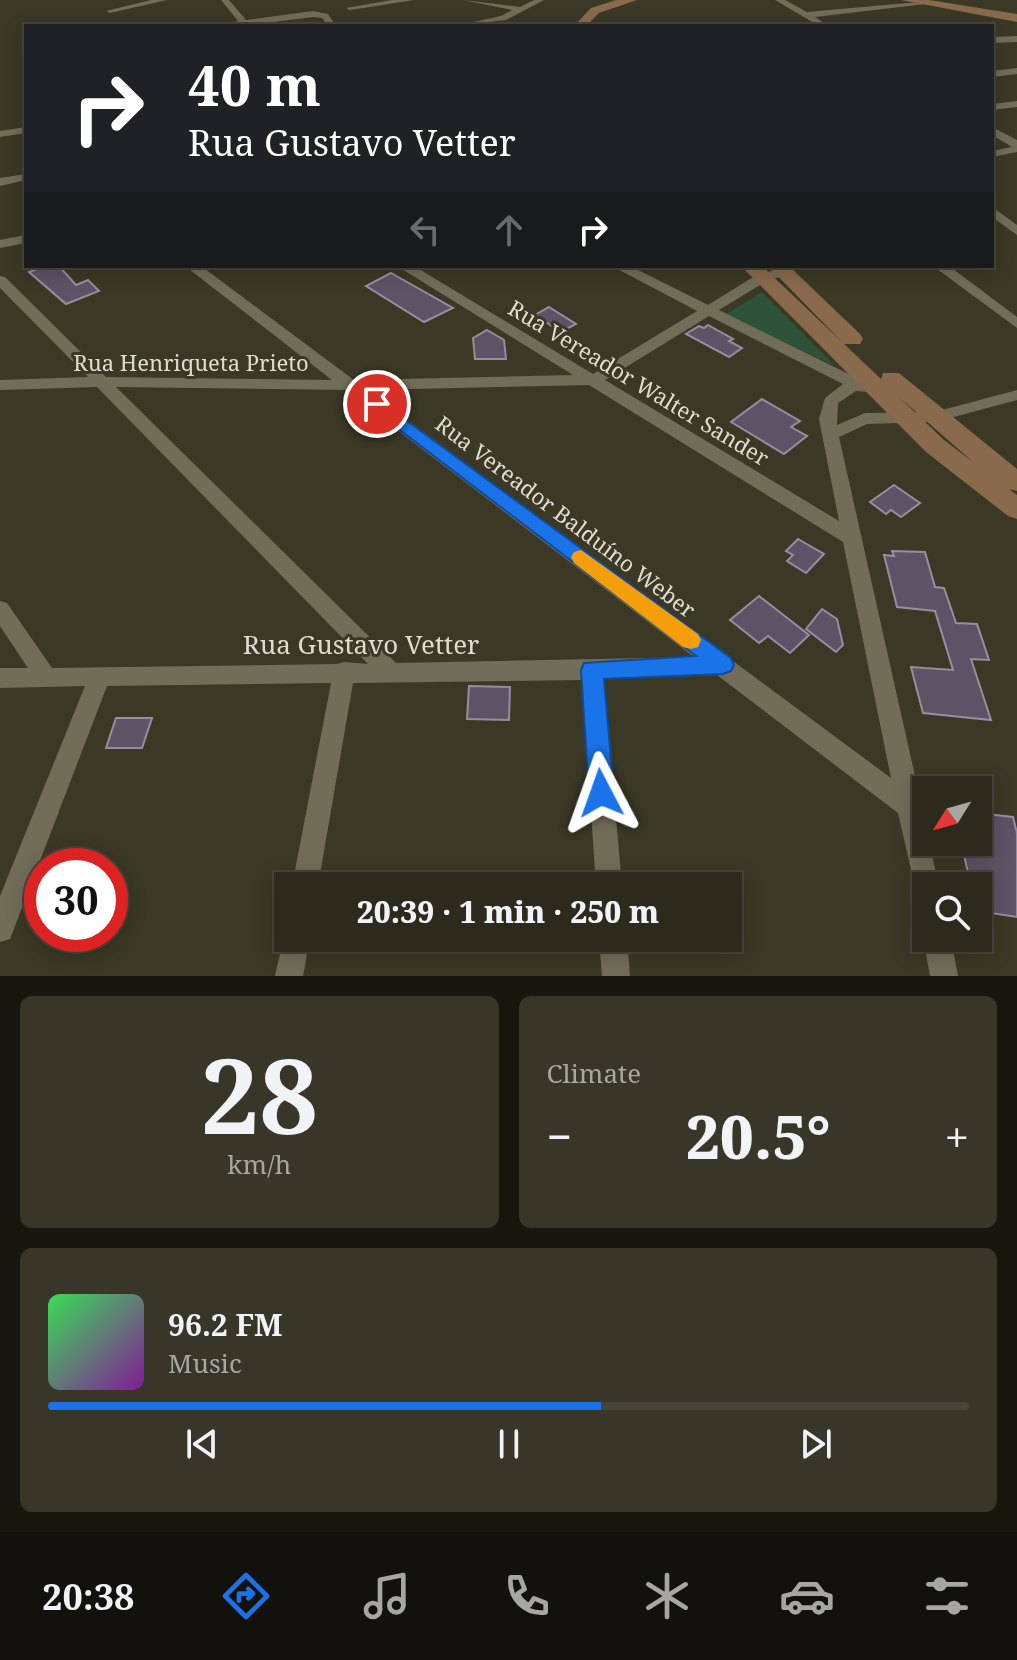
<!DOCTYPE html>
<meta charset="utf-8">
<style>
body{margin:0;font-family:"Noto Serif",serif;background:#383629;color:#f1f3f6;height:100vh;display:flex;flex-direction:column;font-size:30px;white-space:nowrap}
*{box-sizing:border-box;margin:0}
p{font-size:26px;color:#a6a7a3}
.icon{flex:none;width:44px;height:44px;fill:none;stroke:currentColor;stroke-width:2;stroke-linecap:round;stroke-linejoin:round}
.map{position:relative;height:976px;overflow:hidden}
.details{display:flex;flex-direction:column;gap:20px;padding:20px;background:#18170f;flex:1}
.details>*{flex:none}
.guide{position:absolute;left:24px;top:24px;width:970px;height:244px;border-radius:0px;box-shadow:0 4px 20px #0003,0 0 0 2px #48463b;background:#202124;color:#fff;overflow:hidden}
.needle{width:52px;rotate:233deg}
.buttons{position:absolute;left:912px;top:776px;display:grid;gap:16px}
.buttons a{display:grid;place-items:center;width:80px;height:80px;border-radius:0px;background:#2c2a1c;box-shadow:0 4px 20px #0003,0 0 0 2px #48463b;font-size:40px}
.speed{position:absolute;left:24px;top:848px;display:flex;gap:16px;font-size:40px;font-weight:700;text-align:center}
.speed>*{display:grid;place-content:center;width:104px;height:104px;border-radius:50%;background:#2c2a1c;box-shadow:0 4px 20px #0003,0 0 0 2px #48463b;line-height:1}
.speed .limit{border:12px solid #d22;background:#fff;color:#111}
.pin{position:absolute;display:grid;place-items:center;width:68px;height:68px;color:#fff;margin:-34px;border:4px solid #fff;border-radius:50%;box-shadow:0 2px 8px #0007}
.me{position:absolute;width:88px;margin:-44px;rotate:356deg;stroke-linejoin:round;filter:drop-shadow(0 0 6px #0008)}
.turn{display:flex;align-items:center;gap:28px;height:168px;padding:0 32px;font-size:36px}
.turn .icon{width:104px;height:104px;stroke-width:2.5}
.turn b{display:block;font-size:56px;line-height:68px}
.lanes{display:flex;align-items:center;height:76px;padding:0 32px;background:#0003;justify-content:center;gap:40px;direction:ltr}
.lanes .off{opacity:.35}
.big{font-size:60px;font-weight:800;line-height:1.1}
.details .widget{flex:1;display:flex;flex-direction:column;justify-content:center;gap:12px;min-width:0;padding:0 28px;border-radius:12px;background:#383629}
.details .dial{align-items:center;gap:0}
.dial b{font-size:104px;line-height:1}
.song{display:flex;align-items:center;gap:24px}
.cover{width:96px;height:96px;border-radius:12px;background:linear-gradient(135deg,hsl(130 70% 55%),hsl(290 70% 35%))}
.played{height:8px;border-radius:4px;background:linear-gradient(90deg,#1a73e8 60%,#48463b 60%)}
.keys{display:flex;justify-content:space-around;direction:ltr}
.heat{display:flex;justify-content:space-between;align-items:center;font-size:44px;direction:ltr}
.details .tiles{flex:1;display:grid;gap:20px;grid-template-columns:1fr 1fr}
.widget:last-child{grid-column:span 2}
.trip{position:absolute;left:274px;top:872px;width:468px;height:80px;border-radius:0px;background:#2c2a1c;box-shadow:0 4px 20px #0003,0 0 0 2px #48463b;font-weight:800;line-height:80px;text-align:center}
.menu{display:flex;height:128px;justify-content:space-around;align-items:center;background:#12110b;color:#a6a7a3}
.menu .icon{width:56px;height:56px}
.menu .selected{color:#1a73e8}
.menu b{font-size:36px;color:#f1f3f6}
.map>svg:first-child{display:block}
.green{fill:#2c523a}
.building{fill:#5c5466;stroke:#968da1;stroke-width:2}
.lines{fill:none;stroke-linecap:round;stroke-linejoin:round}
.minor{fill:#716d59;fill-rule:evenodd}
.secondary{fill:#896a4c;fill-rule:evenodd}
.route{fill:#1a73e8;stroke:#114b97;stroke-width:2}
.slow{fill:#f59e0b}
.labels{text-anchor:middle;dominant-baseline:central;stroke-width:6;stroke-linejoin:round;paint-order:stroke}
.street-label{font-size:22px;fill:#dedcd0;stroke:#3b3825}
.near-street-label{font-size:26px;fill:#dedcd0;stroke:#3b3825}
</style>
<div class="map">
<svg width="1017" height="976" viewBox="0 0 1017 976">
<rect width="100%" height="100%" fill="#3b3825"/>
<!-- green -->
<path class="green" d="M 762,292 L 835,366 L 726,314 Z"/>
<!-- building -->
<path class="building" d="M 45,266 L 59,266 L 76,285 L 88,280 L 99,291 L 66,304 L 29,272 Z
M 391,273 L 453,308 L 424,322 L 366,286 Z
M 549,307 L 576,324 L 561,332 L 535,315 Z
M 708,325 L 733,339 L 729,341 L 742,348 L 729,357 L 686,334 L 699,326 L 704,328 Z
M 487,330 L 504,340 L 506,359 L 475,359 L 473,338 Z
M 762,399 L 800,421 L 791,427 L 807,436 L 784,454 L 731,422 Z
M 894,485 L 920,503 L 901,517 L 891,510 L 886,514 L 870,502 Z
M 798,539 L 824,554 L 806,573 L 787,561 L 793,555 L 786,551 Z
M 892,551 L 925,552 L 935,587 L 944,588 L 956,623 L 977,624 L 989,660 L 971,659 L 991,720 L 923,713 L 911,667 L 953,670 L 935,611 L 897,607 L 884,555 L 894,556 Z
M 759,596 L 809,635 L 790,653 L 768,636 L 759,643 L 730,620 Z
M 822,609 L 837,619 L 843,645 L 836,652 L 806,629 Z
M 469,686 L 510,687 L 509,720 L 467,719 Z
M 116,718 L 152,718 L 142,748 L 106,748 Z
M 978,813 L 1013,817 L 1017,833 L 1017,917 L 978,911 L 978,886 L 971,886 L 961,842 L 978,842 Z"/>
<g class="lines">
<!-- minor -->
<path class="minor" d="M 151,0 L 167,0 L 110,13 L 106,11 Z
M 221,0 L 229,0 L 246,20 L 313,11 L 328,14 L 336,26 L 328,26 L 322,18 L 313,17 L 241,26 L 218,26 L 238,21 Z
M 392,0 L 414,0 L 350,10 L 346,8 Z
M 463,0 L 520,7 L 534,0 L 544,0 L 506,20 L 455,26 L 501,16 L 512,10 Z
M 775,0 L 785,0 L 807,12 L 930,1 L 934,3 L 815,17 L 829,26 L 819,26 Z
M 1017,36 L 1017,42 L 992,43 L 992,37 Z
M 1017,68 L 1017,74 L 992,77 L 992,71 Z
M 1017,101 L 1017,107 L 992,110 L 992,104 Z
M 26,127 L 26,133 L 0,137 L 0,131 Z
M 992,127 L 1017,140 L 1017,152 L 992,157 L 992,151 L 1012,147 L 992,135 Z
M 26,174 L 26,180 L 0,186 L 0,178 Z
M 992,207 L 1017,225 L 1017,235 L 992,217 Z
M 26,235 L 26,243 L 0,248 L 0,240 Z
M 185,266 L 201,266 L 354,380 L 573,375 L 397,266 L 414,266 L 593,374 L 697,311 L 612,266 L 630,266 L 708,305 L 758,274 L 784,268 L 791,272 L 789,275 L 768,280 L 719,310 L 869,384 L 871,388 L 869,392 L 856,391 L 838,403 L 837,425 L 865,413 L 935,412 L 1017,390 L 1017,400 L 935,422 L 867,424 L 839,437 L 922,807 L 926,842 L 929,842 L 939,886 L 926,886 L 926,899 L 917,895 L 898,813 L 717,675 L 604,679 L 622,886 L 596,886 L 582,680 L 353,683 L 318,886 L 292,886 L 331,683 L 107,686 L 10,939 L 0,942 L 0,896 L 85,686 L 0,688 L 0,668 L 28,668 L 0,626 L 0,601 L 7,603 L 52,668 L 337,664 L 344,662 L 368,664 L 97,387 L 0,390 L 0,380 L 88,377 L 0,288 L 0,276 L 5,277 L 106,377 L 332,380 ZM 709,316 L 843,384 L 825,398 L 819,419 L 839,521 L 605,380 ZM 589,385 L 843,542 L 891,778 L 367,390 ZM 116,387 L 345,390 L 694,657 L 396,663 Z
M 933,266 L 949,266 L 1017,317 L 1017,328 Z
M 286,928 L 288,938 L 310,938 L 303,976 L 275,976 Z
M 926,932 L 926,938 L 951,938 L 958,976 L 930,976 L 923,938 Z
M 599,938 L 627,938 L 630,976 L 602,976 Z"/>
<!-- secondary -->
<path class="secondary" d="M 616,0 L 637,0 L 599,13 L 586,26 L 574,26 L 591,8 Z
M 901,0 L 929,0 L 1017,14 L 1017,22 Z
M 741,266 L 762,266 L 881,379 L 883,373 L 899,373 L 1017,469 L 1017,491 L 1009,489 L 1017,495 L 1017,519 L 1008,516 L 926,452 ZM 899,397 L 973,462 L 944,440 Z
M 768,266 L 789,266 L 860,334 L 863,339 L 860,344 L 844,344 Z"/>
</g>
<!-- route -->
<path class="route" d="M 377,399 L 731,658 L 734,665 L 731,671 L 723,674 L 604,679 L 614,793 L 610,802 L 601,805 L 593,802 L 589,793 L 581,670 L 584,663 L 696,656 L 371,408 L 369,404 Z"/>
<!-- slow -->
<path class="slow" d="M 581,550 L 698,634 L 701,640 L 698,647 L 691,649 L 683,647 L 574,563 L 571,557 L 574,552 Z"/>
<g class="labels">
<!-- street labels -->
<g class="street-label">
<text x="191" y="362">Rua Henriqueta Prieto</text>
<text transform="translate(639 382) rotate(31)">Rua Vereador Walter Sander</text>
<text transform="translate(566 516) rotate(37)">Rua Vereador Balduíno Weber</text>
</g>
<!-- near-street labels -->
<g class="near-street-label">
<text x="361" y="644">Rua Gustavo Vetter</text>
</g>
</g>
</svg>
<div class="buttons">
<a><svg class="needle" viewBox="-14 -14 28 28"><path d="M0-13l5 13h-10z" fill="#e53935"/><path d="M0 13l5-13h-10z" fill="#a6a7a3"/></svg></a>
<a><svg class="icon" aria-label="search" viewBox="0 0 24 24"><circle cx="10" cy="10" r="6"/><path d="M15 15l6 6"/></svg></a>
</div>
<div class="speed"><div class="limit">30</div></div>
<div class="pin" style="left:377px;top:404px;background:#d93025"><svg class="icon" aria-label="arrive" viewBox="0 0 24 24"><path d="M6 21V4h12l-3 4 3 4H6"/></svg></div>
<svg class="me" style="left:601px;top:793px" viewBox="-20 -20 40 40"><path d="M0-17L14 15 0 8-14 15z" fill="#1a73e8" stroke="#fff" stroke-width="4"/></svg>
<div class="trip">20:39 · 1 min · 250 m</div>
<div class="guide">
<div class="turn"><svg class="icon" aria-label="right" viewBox="0 0 24 24"><path d="M7 20v-9h11M14 6l5 5-5 5"/></svg><div><b>40 m</b>Rua Gustavo Vetter</div></div>
<div class="lanes"><svg class="icon off" aria-label="left" viewBox="0 0 24 24"><path d="M17 20v-9H6M10 6l-5 5 5 5"/></svg><svg class="icon off" aria-label="ahead" viewBox="0 0 24 24"><path d="M12 20V5M6 11l6-6 6 6"/></svg><svg class="icon" aria-label="right" viewBox="0 0 24 24"><path d="M7 20v-9h11M14 6l5 5-5 5"/></svg></div>
</div>
</div>
<section class="details">
<div class="tiles">
<div class="widget dial"><b>28</b><p>km/h</p></div>
<div class="widget"><p>Climate</p>
<div class="heat"><a>−</a><b class="big">20.5°</b><a>+</a></div>
</div>
<div class="widget">
<div class="song"><i class="cover"></i><div><b>96.2 FM</b><p>Music</p></div></div>
<div class="played"></div>
<div class="keys"><svg class="icon" aria-label="previous" viewBox="0 0 24 24"><path d="M18 5L8 12l10 7zM5 5v14"/></svg><svg class="icon" aria-label="pause" viewBox="0 0 24 24"><path d="M8 5v14M16 5v14"/></svg><svg class="icon" aria-label="next" viewBox="0 0 24 24"><path d="M6 5l10 7-10 7zM19 5v14"/></svg></div>
</div>
</div>
</section>
<nav class="menu">
<b>20:38</b>
<svg class="icon selected" aria-label="directions" viewBox="0 0 24 24"><path d="M12 3l9 9-9 9-9-9zM9 14v-3h6M13 9l2 2-2 2"/></svg>
<svg class="icon" aria-label="music" viewBox="0 0 24 24"><path d="M9 18V5l10-2v13"/><circle cx="6" cy="18" r="3"/><circle cx="16" cy="16" r="3"/></svg>
<svg class="icon" aria-label="phone" viewBox="0 0 24 24"><path d="M5 4h4l2 5-3 2q2 4 5 5l2-3 5 2v4C11 20 4 13 5 4z"/></svg>
<svg class="icon" aria-label="climate" viewBox="0 0 24 24"><path d="M12 3v18M4 7l16 10M4 17L20 7"/></svg>
<svg class="icon" aria-label="car" viewBox="0 0 24 24"><path d="M5 17H2v-5l4-1 3-4h7l3 4 3 1v5h-3M9 17h6M6 11h13"/><circle cx="7" cy="17" r="2"/><circle cx="17" cy="17" r="2"/></svg>
<svg class="icon" aria-label="filters" viewBox="0 0 24 24"><path d="M4 7h16M4 17h16"/><circle cx="9" cy="7" r="2"/><circle cx="15" cy="17" r="2"/></svg>
</nav>
